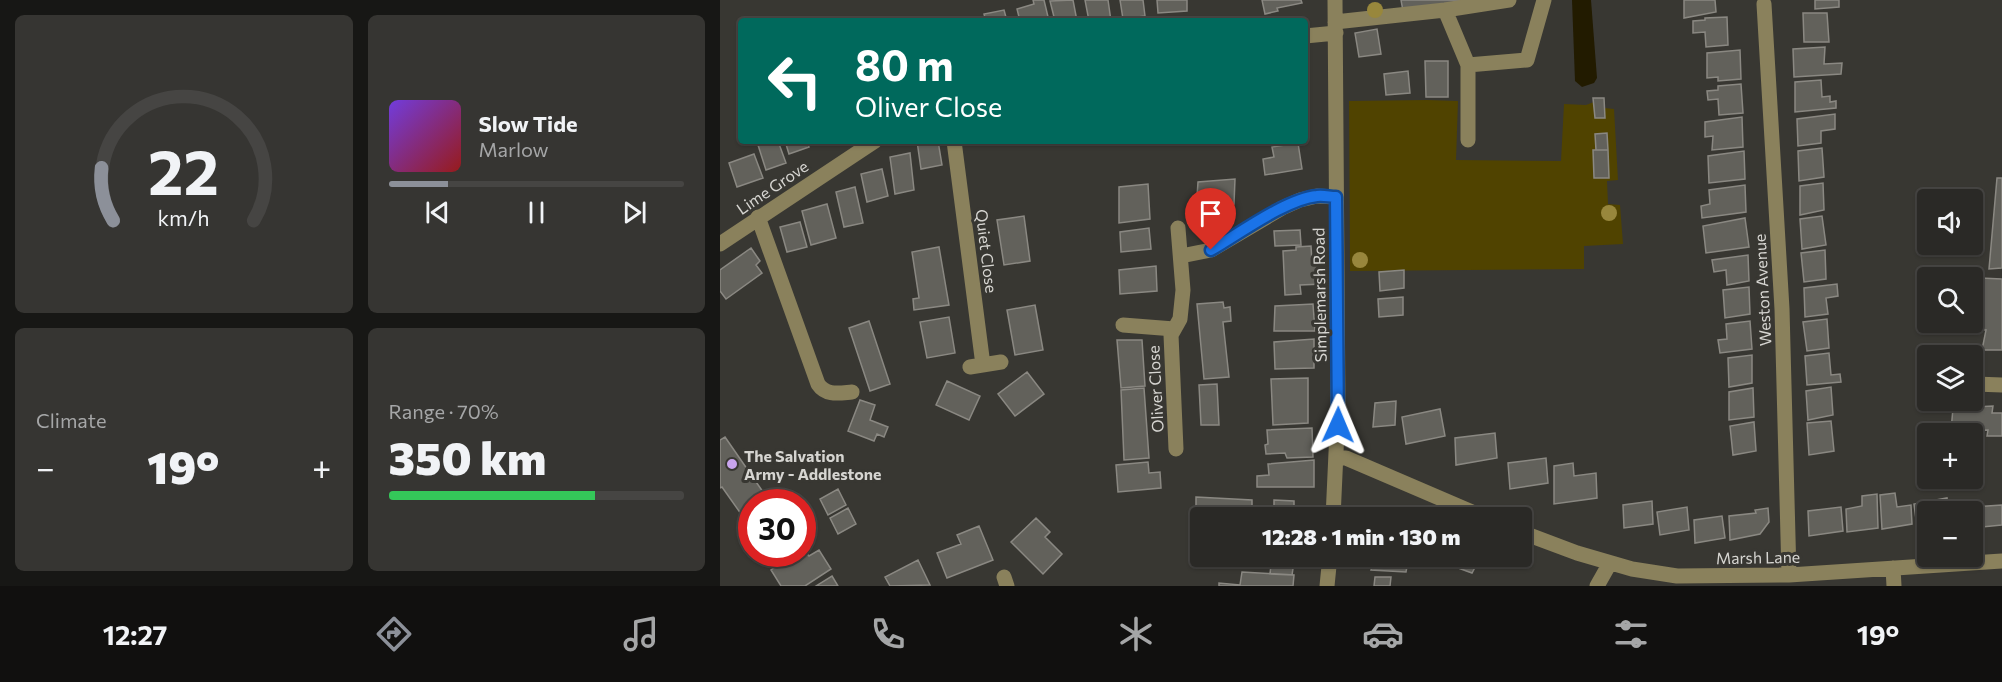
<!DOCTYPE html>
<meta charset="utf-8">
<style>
body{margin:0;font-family:Commissioner,sans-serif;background:#363532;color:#f1f3f6;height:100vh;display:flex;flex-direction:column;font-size:22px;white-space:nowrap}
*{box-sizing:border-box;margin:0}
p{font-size:20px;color:#a5a6a7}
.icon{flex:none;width:33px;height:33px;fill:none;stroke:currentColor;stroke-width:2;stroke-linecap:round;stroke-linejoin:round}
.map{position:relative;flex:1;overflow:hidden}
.panel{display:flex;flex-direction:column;gap:15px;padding:15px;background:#171715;width:720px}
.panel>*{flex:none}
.banner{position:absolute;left:18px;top:18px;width:570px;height:126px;border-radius:6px;box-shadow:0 2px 4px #0004,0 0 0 2px #464543;background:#00695c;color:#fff;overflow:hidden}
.tools{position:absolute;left:1197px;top:189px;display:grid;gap:12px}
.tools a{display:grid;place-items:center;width:66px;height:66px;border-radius:6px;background:#2a2926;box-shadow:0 2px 4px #0004,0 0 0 2px #464543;font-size:30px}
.speed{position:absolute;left:18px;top:489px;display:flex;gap:12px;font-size:30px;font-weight:700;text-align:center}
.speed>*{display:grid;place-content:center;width:78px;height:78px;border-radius:50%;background:#2a2926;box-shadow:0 2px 4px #0004,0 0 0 2px #464543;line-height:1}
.speed .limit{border:9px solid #d22;background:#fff;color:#111}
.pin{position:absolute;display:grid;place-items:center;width:51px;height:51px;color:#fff;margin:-62px -26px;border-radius:50% 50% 50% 0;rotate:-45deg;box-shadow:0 0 6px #0007}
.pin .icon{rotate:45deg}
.me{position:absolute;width:66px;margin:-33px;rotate:1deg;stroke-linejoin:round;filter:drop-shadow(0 0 4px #0008)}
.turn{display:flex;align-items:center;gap:21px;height:126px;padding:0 18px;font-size:27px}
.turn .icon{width:78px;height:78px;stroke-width:2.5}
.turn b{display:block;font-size:42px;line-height:51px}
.big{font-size:45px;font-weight:800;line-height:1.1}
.panel .tile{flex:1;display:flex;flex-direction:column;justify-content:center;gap:9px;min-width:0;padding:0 21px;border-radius:9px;background:#363532}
.panel .dial{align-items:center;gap:0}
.dial svg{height:156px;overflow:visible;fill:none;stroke:#464543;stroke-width:7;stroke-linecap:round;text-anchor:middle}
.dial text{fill:#f1f3f6;stroke:none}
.song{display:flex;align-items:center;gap:18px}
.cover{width:72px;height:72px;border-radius:9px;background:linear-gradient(135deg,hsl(260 70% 55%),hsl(0 70% 35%))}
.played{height:6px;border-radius:3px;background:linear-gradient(90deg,#8c9099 20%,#464543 20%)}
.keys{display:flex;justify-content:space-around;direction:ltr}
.heat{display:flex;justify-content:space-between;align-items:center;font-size:33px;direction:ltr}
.charge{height:9px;border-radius:4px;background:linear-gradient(90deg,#34c759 70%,#464543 0)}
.panel .tiles{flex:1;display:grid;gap:15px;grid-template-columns:repeat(2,1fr)}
.trip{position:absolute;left:470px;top:507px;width:342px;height:60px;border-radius:6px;background:#2a2926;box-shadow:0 2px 4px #0004,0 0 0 2px #464543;font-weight:800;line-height:60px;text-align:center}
.tab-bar{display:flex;height:96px;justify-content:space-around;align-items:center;background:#11100f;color:#a5a6a7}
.tab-bar .icon{width:42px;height:42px}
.tab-bar .selected{color:#8c9099}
.tab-bar b{font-size:27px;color:#f1f3f6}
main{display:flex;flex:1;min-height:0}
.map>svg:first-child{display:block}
.green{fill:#504300}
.water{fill:#221b00}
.building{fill:#62615b;stroke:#8a8882;stroke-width:1.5}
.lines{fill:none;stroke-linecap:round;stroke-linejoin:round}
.minor{stroke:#8a815c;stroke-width:15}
.tree{fill:#98873c}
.route-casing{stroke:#114b97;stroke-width:15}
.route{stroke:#1a73e8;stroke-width:10}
.poi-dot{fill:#c9a5ee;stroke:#383732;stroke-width:2}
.labels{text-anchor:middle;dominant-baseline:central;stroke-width:6;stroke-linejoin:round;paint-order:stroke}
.street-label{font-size:16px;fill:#d6d5d1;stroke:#383732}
.poi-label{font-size:16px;font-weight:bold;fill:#d6d5d1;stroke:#383732;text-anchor:start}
</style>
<main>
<section class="panel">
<div class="tiles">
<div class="tile dial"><svg viewBox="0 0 100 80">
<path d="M14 69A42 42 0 1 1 86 69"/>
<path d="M14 69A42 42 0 0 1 8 42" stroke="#8c9099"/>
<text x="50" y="56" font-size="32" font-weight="700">22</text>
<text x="50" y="72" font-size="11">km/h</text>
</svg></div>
<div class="tile">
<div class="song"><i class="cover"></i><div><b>Slow Tide</b><p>Marlow</p></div></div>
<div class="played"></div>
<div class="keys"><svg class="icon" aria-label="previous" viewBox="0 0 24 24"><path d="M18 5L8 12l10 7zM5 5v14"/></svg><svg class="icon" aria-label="pause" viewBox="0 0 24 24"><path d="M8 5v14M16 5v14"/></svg><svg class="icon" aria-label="next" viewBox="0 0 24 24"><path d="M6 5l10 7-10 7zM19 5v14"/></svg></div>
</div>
<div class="tile"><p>Climate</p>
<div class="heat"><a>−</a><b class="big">19°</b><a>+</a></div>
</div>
<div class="tile"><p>Range · 70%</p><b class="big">350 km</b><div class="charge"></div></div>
</div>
</section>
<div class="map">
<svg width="1282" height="586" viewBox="0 0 1282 586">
<rect width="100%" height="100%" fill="#383732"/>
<!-- green -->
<path class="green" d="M 707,100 L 738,101 L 736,160 L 841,161 L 844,104 L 866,105 L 874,102 L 875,118 L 885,118 L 885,108 L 894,109 L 898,180 L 887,181 L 888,204 L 900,205 L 903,244 L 864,246 L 864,269 L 630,271 L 629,101 Z"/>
<!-- water -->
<path class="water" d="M 852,0 L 871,0 L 877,78 L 874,83 L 862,87 L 855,81 Z"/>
<!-- building -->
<path class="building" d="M 313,0 L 324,0 L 329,21 L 300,21 L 297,9 L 314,4 Z
M 353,0 L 357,21 L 335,21 L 330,1 Z
M 365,0 L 388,0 L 391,21 L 369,21 Z
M 400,0 L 423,0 L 425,16 L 403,19 Z
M 437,0 L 467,0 L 467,11 L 438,13 Z
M 542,0 L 581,0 L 582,3 L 557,8 L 558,11 L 545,14 Z
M 681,0 L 754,0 L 683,11 Z
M 964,0 L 995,0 L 996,12 L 964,18 Z
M 1095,0 L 1119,0 L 1119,7 L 1095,9 Z
M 284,10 L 287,21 L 266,21 L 264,14 Z
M 1083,13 L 1107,13 L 1109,42 L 1084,42 Z
M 1007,17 L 1008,45 L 986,47 L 985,32 L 973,33 L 973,21 L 985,20 L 985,18 Z
M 657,29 L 661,54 L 639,57 L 635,33 Z
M 1105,47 L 1104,64 L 1122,63 L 1121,74 L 1074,77 L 1073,49 Z
M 1020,50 L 1021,79 L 998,81 L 998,77 L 987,78 L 987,53 Z
M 705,61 L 728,61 L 728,97 L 706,97 Z
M 688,71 L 690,93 L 666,95 L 664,74 Z
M 1101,80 L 1102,97 L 1110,96 L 1110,102 L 1116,101 L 1116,108 L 1075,112 L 1075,82 Z
M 1021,84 L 1023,113 L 999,115 L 998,99 L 988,100 L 987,91 L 998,90 L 998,86 Z
M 873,98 L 884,98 L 885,118 L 875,118 Z
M 1115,114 L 1115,129 L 1101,131 L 1101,143 L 1078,146 L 1077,119 Z
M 1022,117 L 1023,147 L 992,150 L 993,136 L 985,137 L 985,122 Z
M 887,133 L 888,150 L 876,150 L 875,134 Z
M 51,141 L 58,141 L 66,163 L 46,170 L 38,145 Z
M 65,141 L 87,141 L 89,147 L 69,154 Z
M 197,141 L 218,141 L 222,165 L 201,169 Z
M 578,143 L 582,169 L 545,175 L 543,159 L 554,157 L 552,147 Z
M 1102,148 L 1104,177 L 1079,181 L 1078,151 Z
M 873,150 L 888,150 L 889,178 L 874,178 Z
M 1024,151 L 1025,179 L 989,183 L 988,156 Z
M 190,153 L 194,190 L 175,194 L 170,157 Z
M 34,154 L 43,178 L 17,187 L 9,163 Z
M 162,169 L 168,196 L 147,202 L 141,174 Z
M 1277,178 L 1282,178 L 1282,268 L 1269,269 Z
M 515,179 L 514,204 L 497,206 L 497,210 L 476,212 L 478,182 Z
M 1103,183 L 1104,210 L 1080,215 L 1080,186 Z
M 428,184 L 430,219 L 399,223 L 399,187 Z
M 1025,185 L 1026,212 L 982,218 L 981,206 L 990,204 L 989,190 Z
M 135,187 L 143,223 L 124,227 L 116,192 Z
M 107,204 L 116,238 L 91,245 L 82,211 Z
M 304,216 L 310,261 L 284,265 L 277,220 Z
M 1102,216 L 1106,245 L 1082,249 L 1080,219 Z
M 1025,218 L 1029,247 L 986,253 L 983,226 Z
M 80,222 L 87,247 L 67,252 L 60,227 Z
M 429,228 L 431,249 L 401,252 L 400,232 Z
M 580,230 L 581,245 L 555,246 L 554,231 Z
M 591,246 L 592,262 L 601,261 L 603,284 L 580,285 L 581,294 L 565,295 L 563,251 L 576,250 L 576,247 Z
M 219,247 L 229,305 L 194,310 L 193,299 L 199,298 L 192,252 Z
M 31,248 L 40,261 L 36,265 L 42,273 L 6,299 L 0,291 L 0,270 Z
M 1105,250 L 1106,279 L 1084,282 L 1081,253 Z
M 1028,255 L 1029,281 L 1007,285 L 1006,270 L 994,272 L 992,260 Z
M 436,266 L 437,291 L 400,294 L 399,270 Z
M 684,270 L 684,288 L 660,291 L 659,272 Z
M 1260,278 L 1282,279 L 1282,350 L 1262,350 L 1266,330 L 1256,329 Z
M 1117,284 L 1118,296 L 1106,298 L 1108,314 L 1085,317 L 1084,288 Z
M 1029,287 L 1030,314 L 1005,318 L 1003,290 Z
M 683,297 L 683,315 L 659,317 L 658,299 Z
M 503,302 L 504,308 L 510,307 L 511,321 L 503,322 L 509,377 L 484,379 L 477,304 Z
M 593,304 L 595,331 L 554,331 L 555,306 Z
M 315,305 L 323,350 L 295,355 L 287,310 Z
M 229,317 L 235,353 L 207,358 L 200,322 Z
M 1107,319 L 1109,348 L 1087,351 L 1083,322 Z
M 149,321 L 170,384 L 150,391 L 129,328 Z
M 1030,321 L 1032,349 L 1000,353 L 998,340 L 1007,339 L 1006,324 Z
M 594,339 L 594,368 L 555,369 L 554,342 Z
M 397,340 L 422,340 L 425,386 L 401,388 Z
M 1109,353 L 1111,375 L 1120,374 L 1121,382 L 1087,385 L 1085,356 Z
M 1032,355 L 1032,383 L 1009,387 L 1008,358 Z
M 307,372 L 324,394 L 295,416 L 278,394 Z
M 588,378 L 588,423 L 553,425 L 551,379 Z
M 227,381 L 260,396 L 249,420 L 216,405 Z
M 497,384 L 499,425 L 481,425 L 479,385 Z
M 1111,387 L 1113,415 L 1088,420 L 1086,391 Z
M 424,388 L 429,458 L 404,460 L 401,390 Z
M 1033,388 L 1034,417 L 1009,420 L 1009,392 Z
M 140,400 L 155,405 L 150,420 L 168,427 L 164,437 L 157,434 L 154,441 L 128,431 Z
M 676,401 L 675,425 L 653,427 L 655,403 Z
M 1273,406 L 1272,413 L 1282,413 L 1282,436 L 1267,436 L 1268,430 L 1231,431 L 1233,408 Z
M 720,409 L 725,436 L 686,444 L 682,417 Z
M 1111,421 L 1114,451 L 1089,455 L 1087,423 Z
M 1034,422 L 1036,451 L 1013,455 L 1010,426 Z
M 592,428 L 593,457 L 567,458 L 565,453 L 546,454 L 545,445 L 548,444 L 547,430 Z
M 775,433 L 777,458 L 736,465 L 735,438 Z
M 5,437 L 50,502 L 32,502 L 32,517 L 26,521 L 2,487 L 0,488 L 0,440 Z
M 826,458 L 828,483 L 790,489 L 788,463 Z
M 594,460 L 594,487 L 537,487 L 537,476 L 549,475 L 548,464 Z
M 428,462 L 429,473 L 440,472 L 441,488 L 398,492 L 396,465 Z
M 853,463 L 854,476 L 876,473 L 877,498 L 834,504 L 834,466 Z
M 118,489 L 126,505 L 108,515 L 100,499 Z
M 1175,493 L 1177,507 L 1191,505 L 1192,524 L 1162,529 L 1160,495 Z
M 1157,494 L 1158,528 L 1127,532 L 1126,509 L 1142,506 L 1142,496 Z
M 476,497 L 532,500 L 532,518 L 476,517 Z
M 1227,498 L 1229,512 L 1208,512 L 1208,525 L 1197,527 L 1194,504 Z
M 554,500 L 574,501 L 574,518 L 554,518 Z
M 932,501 L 933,524 L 904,528 L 903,505 Z
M 1282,505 L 1282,525 L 1252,528 L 1252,512 L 1238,512 L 1238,508 Z
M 967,507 L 969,530 L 940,535 L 937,512 Z
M 1121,507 L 1123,531 L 1089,536 L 1088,511 Z
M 128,508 L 136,524 L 118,534 L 110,518 Z
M 1048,508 L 1049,522 L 1040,534 L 1010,540 L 1009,516 L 1036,513 L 1035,510 Z
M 1002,516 L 1005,538 L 975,543 L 974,520 Z
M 316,518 L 330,532 L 325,537 L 342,554 L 323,574 L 291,542 Z
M 259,526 L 273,560 L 227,578 L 217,553 L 241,544 L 237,535 Z
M 82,548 L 89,556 L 99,550 L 111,569 L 85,586 L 61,586 L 51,570 L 74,554 L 82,554 Z
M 552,556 L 575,556 L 572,575 L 550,574 Z
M 655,556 L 689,556 L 686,572 L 651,570 Z
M 722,556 L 761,556 L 752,573 L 719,561 Z
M 198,560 L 210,585 L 170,586 L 165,577 Z
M 522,572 L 574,575 L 573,586 L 499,586 L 499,583 L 520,585 Z
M 112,576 L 118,586 L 96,586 Z
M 655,577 L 671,577 L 670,586 L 654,586 Z"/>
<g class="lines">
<!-- minor -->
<path class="minor" d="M 1044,4 L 1062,309 L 1069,575
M 725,10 L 748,65 L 807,60 L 824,0
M 615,22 L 725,10 L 789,0
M 585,36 L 616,33
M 748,140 L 748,65
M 234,141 L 263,365
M 38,217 L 98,384 C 106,396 119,393 132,392
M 0,244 L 155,141
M 461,256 L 491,250 L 562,208 L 580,200 L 597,196 L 616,197
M 403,325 L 454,329
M 250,367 L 281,362
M 1255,384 L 1282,385
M 456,449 L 451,335 L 460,319 L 463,290 L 458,228
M 616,458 L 626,458 L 766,518
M 613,518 L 618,409 L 615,0
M 801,532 L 857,553 L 912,569 L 957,576 L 1069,575 L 1282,561
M 1173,568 L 1174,586
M 284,577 L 287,586
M 607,586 L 610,556
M 877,586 L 890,563"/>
</g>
<!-- trees -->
<g class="tree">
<circle cx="655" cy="10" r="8"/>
<circle cx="889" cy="213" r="8"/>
<circle cx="640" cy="260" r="8"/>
</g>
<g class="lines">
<!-- route casing -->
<g class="route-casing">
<path id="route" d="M 491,250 C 519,234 566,199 597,196 C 603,195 610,197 616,197 L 618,425"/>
</g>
<!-- route -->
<use href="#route" class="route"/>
</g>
<!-- markers -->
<circle class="poi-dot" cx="12" cy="464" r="6"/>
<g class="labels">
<!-- street labels -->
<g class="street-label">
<text transform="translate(52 187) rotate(-34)">Lime Grove</text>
<text transform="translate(267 251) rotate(83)">Quiet Close</text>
<text transform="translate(1042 290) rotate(-93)">Weston Avenue</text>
<text transform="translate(599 295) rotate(-91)">Simplemarsh Road</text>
<text transform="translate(435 389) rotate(-93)">Oliver Close</text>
<text transform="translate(1038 557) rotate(-1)">Marsh Lane</text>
</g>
<!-- poi labels -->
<g class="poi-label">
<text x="24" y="455">The Salvation<tspan x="24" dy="18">Army - Addlestone</tspan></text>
</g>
</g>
</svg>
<div class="tools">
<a><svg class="icon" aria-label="sound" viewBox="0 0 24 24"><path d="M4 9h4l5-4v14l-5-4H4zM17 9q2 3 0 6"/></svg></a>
<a><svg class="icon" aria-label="search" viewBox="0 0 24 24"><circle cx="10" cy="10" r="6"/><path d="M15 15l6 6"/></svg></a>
<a><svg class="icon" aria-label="layers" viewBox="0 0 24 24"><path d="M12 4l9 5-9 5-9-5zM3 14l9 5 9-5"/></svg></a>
<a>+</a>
<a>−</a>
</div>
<div class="speed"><div class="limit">30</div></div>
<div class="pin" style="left:491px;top:250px;background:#d93025"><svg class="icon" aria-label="arrive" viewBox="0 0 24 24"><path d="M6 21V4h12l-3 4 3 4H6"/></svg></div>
<svg class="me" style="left:618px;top:425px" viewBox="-20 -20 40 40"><path d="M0-17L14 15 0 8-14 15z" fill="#1a73e8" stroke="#fff" stroke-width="4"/></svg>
<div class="trip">12:28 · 1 min · 130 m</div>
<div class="banner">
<div class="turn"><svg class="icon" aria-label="left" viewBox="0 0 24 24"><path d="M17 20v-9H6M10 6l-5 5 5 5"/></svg><div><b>80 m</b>Oliver Close</div></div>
</div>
</div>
</main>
<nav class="tab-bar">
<b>12:27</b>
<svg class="icon selected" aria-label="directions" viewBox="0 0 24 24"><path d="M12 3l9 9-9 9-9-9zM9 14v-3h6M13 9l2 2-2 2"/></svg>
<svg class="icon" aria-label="music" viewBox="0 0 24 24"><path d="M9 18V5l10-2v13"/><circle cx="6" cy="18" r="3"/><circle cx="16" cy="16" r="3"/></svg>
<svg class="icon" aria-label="phone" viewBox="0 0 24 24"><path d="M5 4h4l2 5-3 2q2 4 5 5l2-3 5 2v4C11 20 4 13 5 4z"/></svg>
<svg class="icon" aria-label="climate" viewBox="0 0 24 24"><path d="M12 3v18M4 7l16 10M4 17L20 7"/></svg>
<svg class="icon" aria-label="car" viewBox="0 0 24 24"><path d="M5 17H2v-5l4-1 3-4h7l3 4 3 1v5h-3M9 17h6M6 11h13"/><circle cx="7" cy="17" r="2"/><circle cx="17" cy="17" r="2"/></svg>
<svg class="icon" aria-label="filters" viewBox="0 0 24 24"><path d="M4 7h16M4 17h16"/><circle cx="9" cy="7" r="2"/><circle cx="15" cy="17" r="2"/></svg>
<b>19°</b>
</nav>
